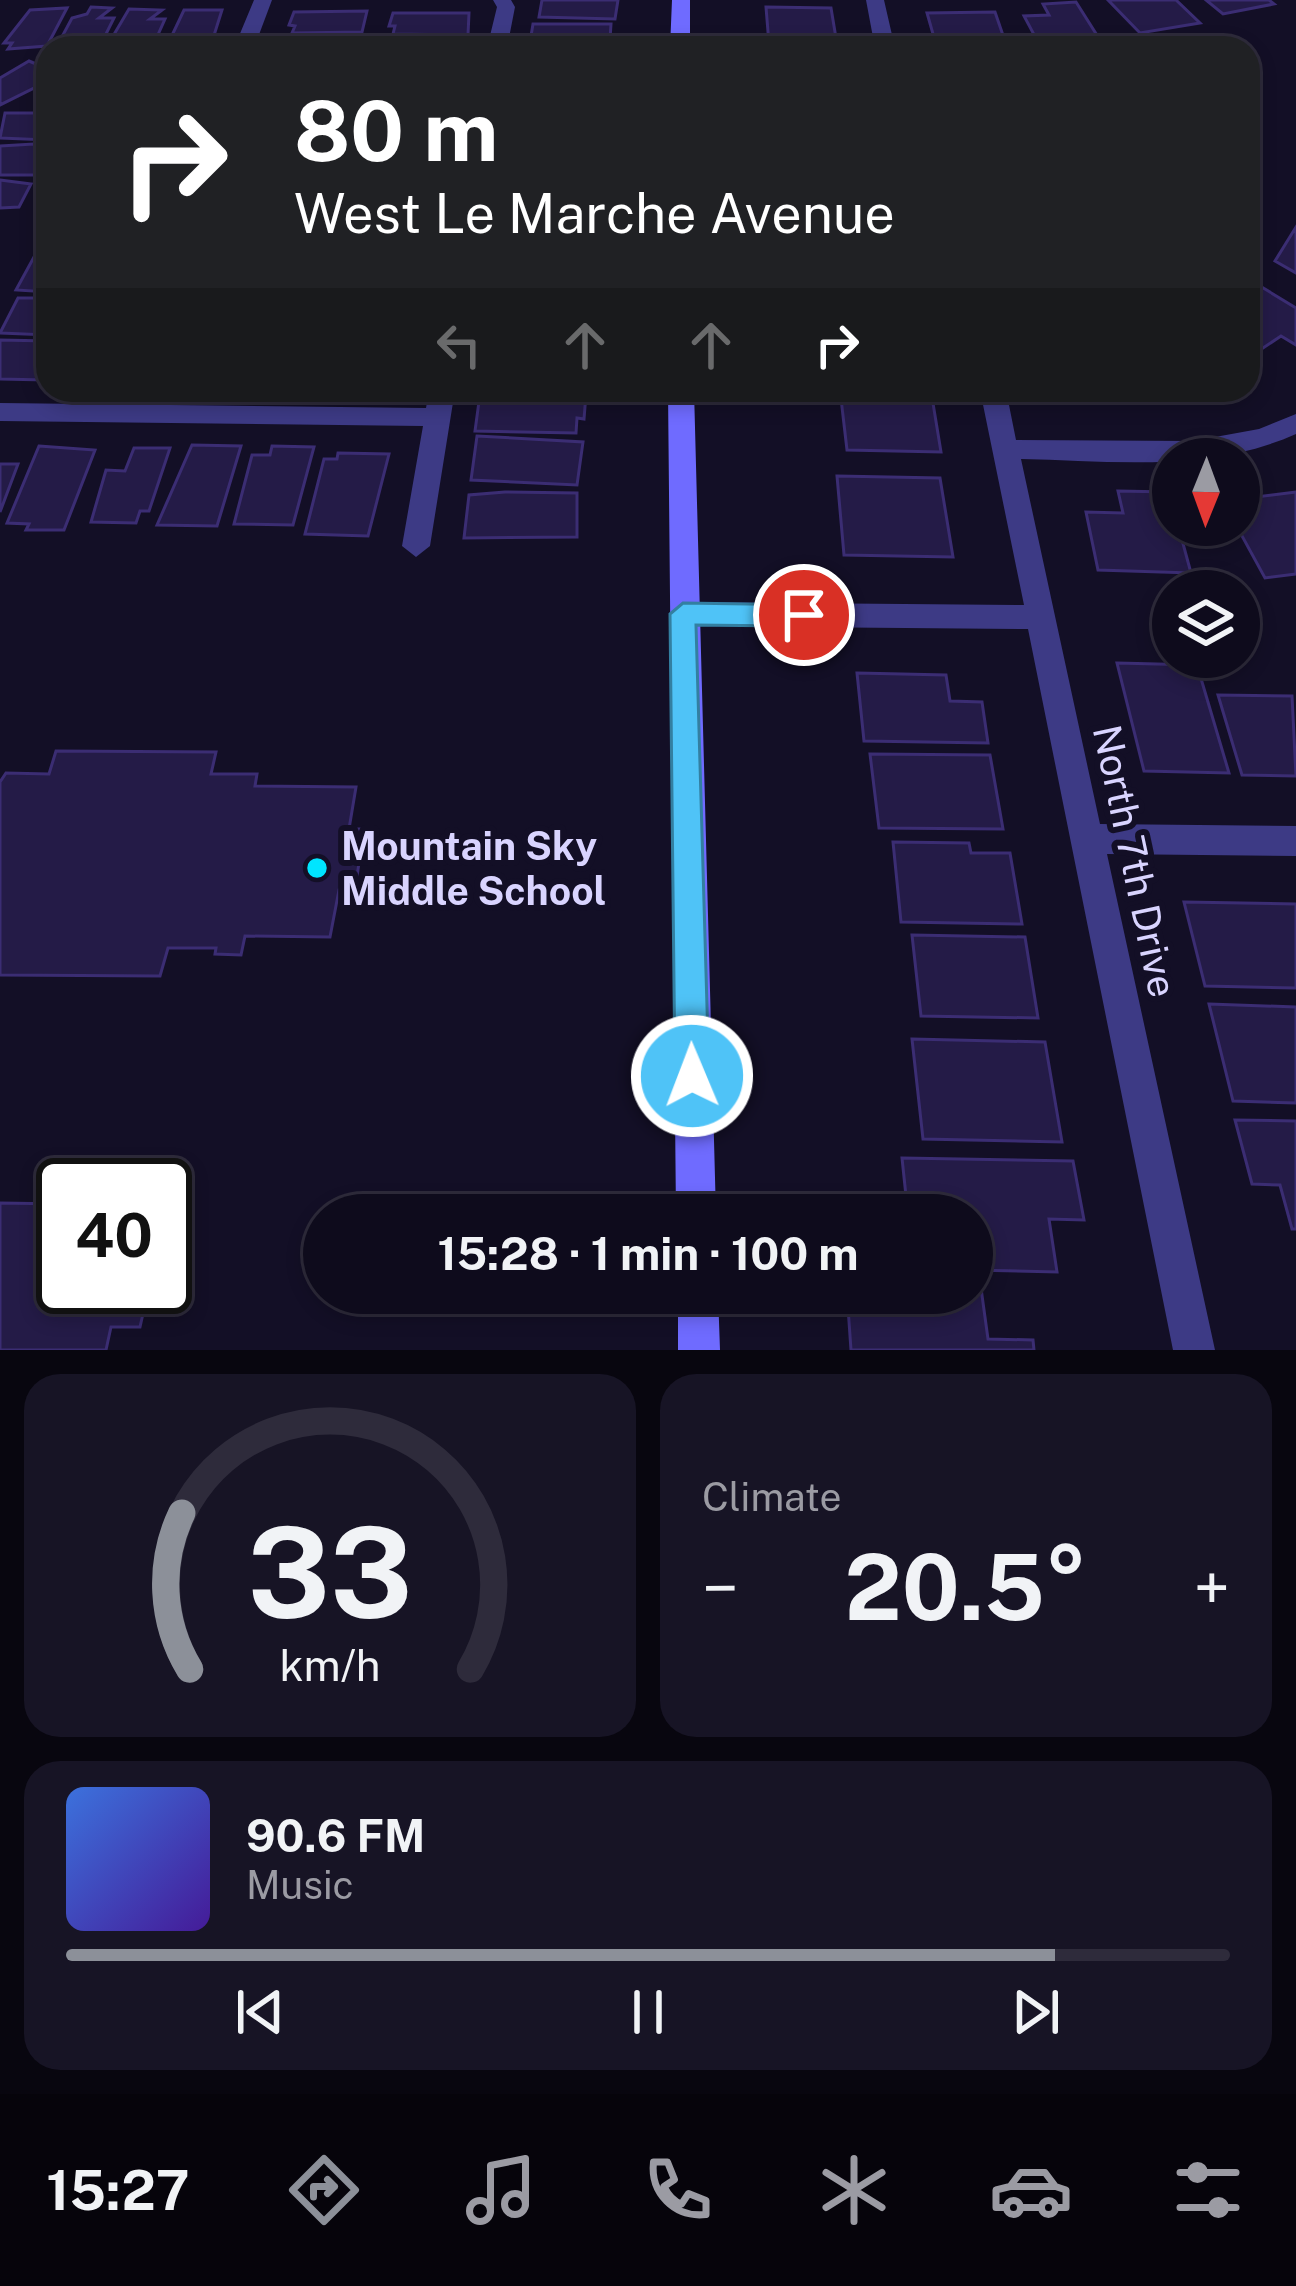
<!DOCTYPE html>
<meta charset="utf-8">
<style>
body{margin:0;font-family:"Public Sans",sans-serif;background:#171425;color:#f1f3f6;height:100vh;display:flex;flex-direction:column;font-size:45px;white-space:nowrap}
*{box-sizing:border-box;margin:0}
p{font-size:39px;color:#9b9ba3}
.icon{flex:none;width:66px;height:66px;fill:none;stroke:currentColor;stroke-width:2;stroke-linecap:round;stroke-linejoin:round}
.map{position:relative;height:1350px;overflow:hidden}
.details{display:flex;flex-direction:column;gap:24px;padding:24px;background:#08060f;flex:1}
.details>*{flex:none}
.hud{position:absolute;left:36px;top:36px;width:1224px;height:366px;border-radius:36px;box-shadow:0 6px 18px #0003,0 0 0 3px #2e2b3b;background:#202124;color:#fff;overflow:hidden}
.needle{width:78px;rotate:181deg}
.fabs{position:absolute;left:1152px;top:438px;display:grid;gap:24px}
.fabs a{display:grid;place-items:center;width:108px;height:108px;border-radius:50%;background:#0e0b1c;box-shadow:0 6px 18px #0003,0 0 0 3px #2e2b3b;font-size:60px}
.speed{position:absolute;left:36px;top:1158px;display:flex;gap:24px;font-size:60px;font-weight:700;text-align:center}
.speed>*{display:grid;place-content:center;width:156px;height:156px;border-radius:50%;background:#0e0b1c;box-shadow:0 6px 18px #0003,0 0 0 3px #2e2b3b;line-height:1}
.speed .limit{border:6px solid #111;border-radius:18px;background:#fff;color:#111}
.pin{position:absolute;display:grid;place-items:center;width:102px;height:102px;color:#fff;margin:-51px;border:6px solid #fff;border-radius:50%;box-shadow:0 3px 12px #0007}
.me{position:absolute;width:132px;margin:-66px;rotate:359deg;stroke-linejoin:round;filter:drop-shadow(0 0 9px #0008)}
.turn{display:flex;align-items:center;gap:42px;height:252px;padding:0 60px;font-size:54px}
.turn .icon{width:156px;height:156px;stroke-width:2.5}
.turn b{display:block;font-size:84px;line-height:102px}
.lanes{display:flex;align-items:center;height:114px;padding:0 60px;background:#0003;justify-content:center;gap:60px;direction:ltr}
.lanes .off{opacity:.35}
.big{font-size:90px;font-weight:700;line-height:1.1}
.details .tile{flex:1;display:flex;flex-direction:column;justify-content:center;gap:18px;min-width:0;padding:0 42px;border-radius:36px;background:#171425}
.details .dial{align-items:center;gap:0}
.dial svg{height:312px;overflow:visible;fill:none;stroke:#2e2b3b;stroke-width:7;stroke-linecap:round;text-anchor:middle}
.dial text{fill:#f1f3f6;stroke:none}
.song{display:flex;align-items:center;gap:36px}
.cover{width:144px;height:144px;border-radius:18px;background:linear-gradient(135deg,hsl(220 70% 55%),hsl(260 70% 35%))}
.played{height:12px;border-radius:6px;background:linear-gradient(90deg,#8c9099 85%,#2e2b3b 85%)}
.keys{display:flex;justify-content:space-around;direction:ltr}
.heat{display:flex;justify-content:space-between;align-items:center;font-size:66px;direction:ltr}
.details .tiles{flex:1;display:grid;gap:24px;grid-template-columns:1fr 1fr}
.tile:last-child{grid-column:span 2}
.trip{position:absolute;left:303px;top:1194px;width:690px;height:120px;border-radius:60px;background:#0e0b1c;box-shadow:0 6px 18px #0003,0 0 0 3px #2e2b3b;font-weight:700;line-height:120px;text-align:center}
.tabs{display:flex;height:192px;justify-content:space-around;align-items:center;background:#06040b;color:#9b9ba3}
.tabs .icon{width:84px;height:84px}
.tabs .selected{color:#8c9099}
.tabs b{font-size:54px;color:#f1f3f6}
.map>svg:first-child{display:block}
.building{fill:#241b47;stroke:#3b2d73;stroke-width:3}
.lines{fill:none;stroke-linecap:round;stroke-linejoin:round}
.street{fill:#3d3a85;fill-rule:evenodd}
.secondary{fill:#6f6bff;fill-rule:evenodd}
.route{fill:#4fc3f7;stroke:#337fa1;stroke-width:3}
.poi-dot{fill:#00e5ff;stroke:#130f26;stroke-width:4.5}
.labels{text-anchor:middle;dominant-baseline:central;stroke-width:12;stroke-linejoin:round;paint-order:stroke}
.poi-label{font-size:39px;font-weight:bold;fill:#d9d4ff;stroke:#130f26;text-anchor:start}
.street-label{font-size:39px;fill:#d9d4ff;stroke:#130f26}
</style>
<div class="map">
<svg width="1296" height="1350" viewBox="0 0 1296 1350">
<rect width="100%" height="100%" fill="#130f26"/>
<!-- building -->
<path class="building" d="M 542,0 L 618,0 L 615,19 L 539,17 Z
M 1108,0 L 1176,0 L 1200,23 L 1140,33 Z
M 1206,0 L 1269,0 L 1274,4 L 1223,14 Z
M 1076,2 L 1100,40 L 1039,44 L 1024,16 L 1049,15 L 1043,4 Z
M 91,7 L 112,8 L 99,18 L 114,18 L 99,48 L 56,48 L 72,18 L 87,14 Z
M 766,7 L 831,8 L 837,44 L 769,44 Z
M 67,8 L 47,46 L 8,49 L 12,43 L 4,43 L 30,10 Z
M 129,9 L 162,10 L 150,19 L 165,19 L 152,48 L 106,48 Z
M 184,10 L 222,10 L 210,48 L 166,48 Z
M 367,11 L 362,32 L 292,33 L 295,26 L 289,25 L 294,12 Z
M 995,12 L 1006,44 L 937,48 L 927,13 Z
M 393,13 L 469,13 L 468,35 L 393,34 L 395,26 L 389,26 Z
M 533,24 L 611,24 L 610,40 L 607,48 L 551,47 L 551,42 L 530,42 Z
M 357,39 L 355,48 L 281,48 L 284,40 Z
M 390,39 L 457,40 L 456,48 L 385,48 Z
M 29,61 L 48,69 L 48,81 L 0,105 L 0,78 Z
M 5,113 L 48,113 L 48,140 L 0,138 Z
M 34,144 L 48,147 L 48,163 L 36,175 L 0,175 L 0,146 Z
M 0,180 L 31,184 L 19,207 L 0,208 Z
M 1296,227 L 1296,273 L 1275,261 Z
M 34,257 L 48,257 L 48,292 L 16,290 Z
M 1255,283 L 1296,308 L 1296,345 L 1281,336 L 1260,350 L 1248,343 L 1248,287 Z
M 18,298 L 48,298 L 48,335 L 0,333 Z
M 0,340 L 48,341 L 45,380 L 0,379 Z
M 840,390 L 931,391 L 941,452 L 847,450 Z
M 510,391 L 586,394 L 584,419 L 577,418 L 576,433 L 475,431 L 480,394 L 510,395 Z
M 477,436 L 583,442 L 577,485 L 471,480 Z
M 192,445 L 241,446 L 217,526 L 157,525 Z
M 39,446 L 95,450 L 64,530 L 26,530 L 29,524 L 7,523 Z
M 272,446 L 314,447 L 293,525 L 234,524 L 252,455 L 270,455 Z
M 134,448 L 170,448 L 149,511 L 140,511 L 136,523 L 91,522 L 106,470 L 125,471 Z
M 338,453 L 389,454 L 368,536 L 305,534 L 324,459 L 337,459 Z
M 0,464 L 18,464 L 0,512 Z
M 837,476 L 940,478 L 953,557 L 844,555 Z
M 1118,491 L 1169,492 L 1173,525 L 1178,525 L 1191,573 L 1098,570 L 1086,512 L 1123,513 Z
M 505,492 L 577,493 L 577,537 L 464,538 L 469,495 Z
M 1296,492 L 1296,574 L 1265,578 L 1236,525 L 1239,499 Z
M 1117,663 L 1197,665 L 1229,773 L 1144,771 Z
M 857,673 L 946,675 L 950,701 L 982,702 L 988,743 L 864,741 Z
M 1218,695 L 1292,696 L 1296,776 L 1242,775 Z
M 56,751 L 216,752 L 211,774 L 257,774 L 255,786 L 356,787 L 349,829 L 364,829 L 355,890 L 339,890 L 330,937 L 245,936 L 241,955 L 215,954 L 216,948 L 168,948 L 160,976 L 0,975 L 0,782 L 6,773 L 49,774 Z
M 870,754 L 990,755 L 1003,829 L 879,828 Z
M 893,842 L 969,843 L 971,853 L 1010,853 L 1022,924 L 901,922 Z
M 1184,902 L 1296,904 L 1296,988 L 1205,986 Z
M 912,935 L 1025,937 L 1038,1018 L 921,1016 Z
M 1209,1004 L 1296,1007 L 1296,1103 L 1233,1101 Z
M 912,1039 L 1045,1042 L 1062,1142 L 923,1139 Z
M 1235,1120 L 1296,1121 L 1296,1229 L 1292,1229 L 1280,1185 L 1252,1184 Z
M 902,1158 L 1073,1161 L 1084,1220 L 1049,1219 L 1057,1272 L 972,1270 L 972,1215 L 908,1215 Z
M 0,1203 L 63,1204 L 63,1287 L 149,1287 L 140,1327 L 111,1327 L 106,1350 L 0,1350 Z
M 972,1288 L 981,1288 L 988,1339 L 1033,1340 L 1034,1350 L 851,1350 L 847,1293 L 972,1293 Z"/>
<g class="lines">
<!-- street -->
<path class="street" d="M 254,0 L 272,0 L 254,48 L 234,48 Z
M 493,0 L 511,0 L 515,7 L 507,48 L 487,48 L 497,7 Z
M 866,0 L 884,0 L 895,48 L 875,48 Z
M 429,390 L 455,390 L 430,546 L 416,557 L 402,546 L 423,426 L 0,421 L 0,403 L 426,408 Z
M 980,390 L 1006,390 L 1016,440 L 1193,441 L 1259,429 L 1296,414 L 1296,434 C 1209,473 1114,461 1021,459 L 1100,824 L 1296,826 L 1296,856 L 1107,854 L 1215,1350 L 1173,1350 L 1028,629 L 683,626 L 673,622 L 669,614 L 673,606 L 683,602 L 1024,605 Z"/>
<!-- secondary -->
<path class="secondary" d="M 672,0 L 690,0 L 690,48 L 670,48 Z
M 668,390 L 694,390 L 716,1215 L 676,1215 Z
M 678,1293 L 718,1293 L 720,1350 L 678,1350 Z"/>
</g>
<!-- route -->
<path class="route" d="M 683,603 L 804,605 L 817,615 L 804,626 L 696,625 L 709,1076 L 704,1087 L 692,1092 L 680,1087 L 675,1076 L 670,614 Z"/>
<!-- markers -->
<circle class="poi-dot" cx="317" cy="868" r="12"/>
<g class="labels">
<!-- poi labels -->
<g class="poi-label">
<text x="341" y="846">Mountain Sky<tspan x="341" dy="45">Middle School</tspan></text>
</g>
<!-- street labels -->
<g class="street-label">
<text transform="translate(1135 861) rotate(78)">North 7th Drive</text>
</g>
</g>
</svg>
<div class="fabs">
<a><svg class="needle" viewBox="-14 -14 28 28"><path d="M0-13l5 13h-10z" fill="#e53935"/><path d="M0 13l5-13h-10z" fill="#9b9ba3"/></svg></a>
<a><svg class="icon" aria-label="layers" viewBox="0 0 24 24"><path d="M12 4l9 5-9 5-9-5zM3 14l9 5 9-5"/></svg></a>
</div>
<div class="speed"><div class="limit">40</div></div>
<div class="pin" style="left:804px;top:615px;background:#d93025"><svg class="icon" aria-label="arrive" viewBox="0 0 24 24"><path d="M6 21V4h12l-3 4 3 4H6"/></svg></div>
<svg class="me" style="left:692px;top:1076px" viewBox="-20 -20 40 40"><circle r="17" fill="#4fc3f7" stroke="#fff" stroke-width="3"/><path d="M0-11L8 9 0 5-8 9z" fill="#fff"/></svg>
<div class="trip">15:28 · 1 min · 100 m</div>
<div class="hud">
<div class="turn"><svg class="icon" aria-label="right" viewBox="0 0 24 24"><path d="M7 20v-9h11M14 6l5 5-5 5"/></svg><div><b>80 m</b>West Le Marche Avenue</div></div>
<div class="lanes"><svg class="icon off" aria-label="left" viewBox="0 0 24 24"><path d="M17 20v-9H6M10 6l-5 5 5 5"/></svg><svg class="icon off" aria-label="ahead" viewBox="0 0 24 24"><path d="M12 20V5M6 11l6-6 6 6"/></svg><svg class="icon off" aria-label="ahead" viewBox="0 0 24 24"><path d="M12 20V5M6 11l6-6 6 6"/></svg><svg class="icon" aria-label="right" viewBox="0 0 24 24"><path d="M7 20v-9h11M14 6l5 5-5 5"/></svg></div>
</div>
</div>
<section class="details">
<div class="tiles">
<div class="tile dial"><svg viewBox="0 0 100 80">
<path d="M14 69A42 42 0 1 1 86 69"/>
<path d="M14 69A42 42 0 0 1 12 29" stroke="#8c9099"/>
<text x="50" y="56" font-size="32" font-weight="700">33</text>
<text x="50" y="72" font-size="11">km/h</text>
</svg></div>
<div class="tile"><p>Climate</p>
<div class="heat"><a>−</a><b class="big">20.5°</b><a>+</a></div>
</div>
<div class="tile">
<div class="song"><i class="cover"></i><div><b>90.6 FM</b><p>Music</p></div></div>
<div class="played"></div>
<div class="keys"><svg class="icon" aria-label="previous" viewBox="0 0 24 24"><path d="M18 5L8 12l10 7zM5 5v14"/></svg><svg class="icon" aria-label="pause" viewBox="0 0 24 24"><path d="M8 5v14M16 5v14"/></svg><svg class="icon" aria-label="next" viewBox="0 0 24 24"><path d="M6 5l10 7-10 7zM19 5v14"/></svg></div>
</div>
</div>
</section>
<nav class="tabs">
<b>15:27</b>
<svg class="icon selected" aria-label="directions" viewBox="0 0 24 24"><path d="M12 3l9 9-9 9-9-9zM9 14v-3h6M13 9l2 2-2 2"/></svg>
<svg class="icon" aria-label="music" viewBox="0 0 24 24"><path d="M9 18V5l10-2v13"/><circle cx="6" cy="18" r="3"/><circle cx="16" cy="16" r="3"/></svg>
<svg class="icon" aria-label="phone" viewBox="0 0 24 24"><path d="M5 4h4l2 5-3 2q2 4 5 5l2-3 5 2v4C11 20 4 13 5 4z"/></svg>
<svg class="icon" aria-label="climate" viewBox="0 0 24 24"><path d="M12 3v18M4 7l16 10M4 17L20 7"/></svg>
<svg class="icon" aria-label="car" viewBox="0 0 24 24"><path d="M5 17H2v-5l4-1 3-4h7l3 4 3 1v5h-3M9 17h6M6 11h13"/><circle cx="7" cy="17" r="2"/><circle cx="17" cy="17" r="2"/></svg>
<svg class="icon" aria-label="filters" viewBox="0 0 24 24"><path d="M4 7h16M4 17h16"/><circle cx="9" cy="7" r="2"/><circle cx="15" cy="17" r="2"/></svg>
</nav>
